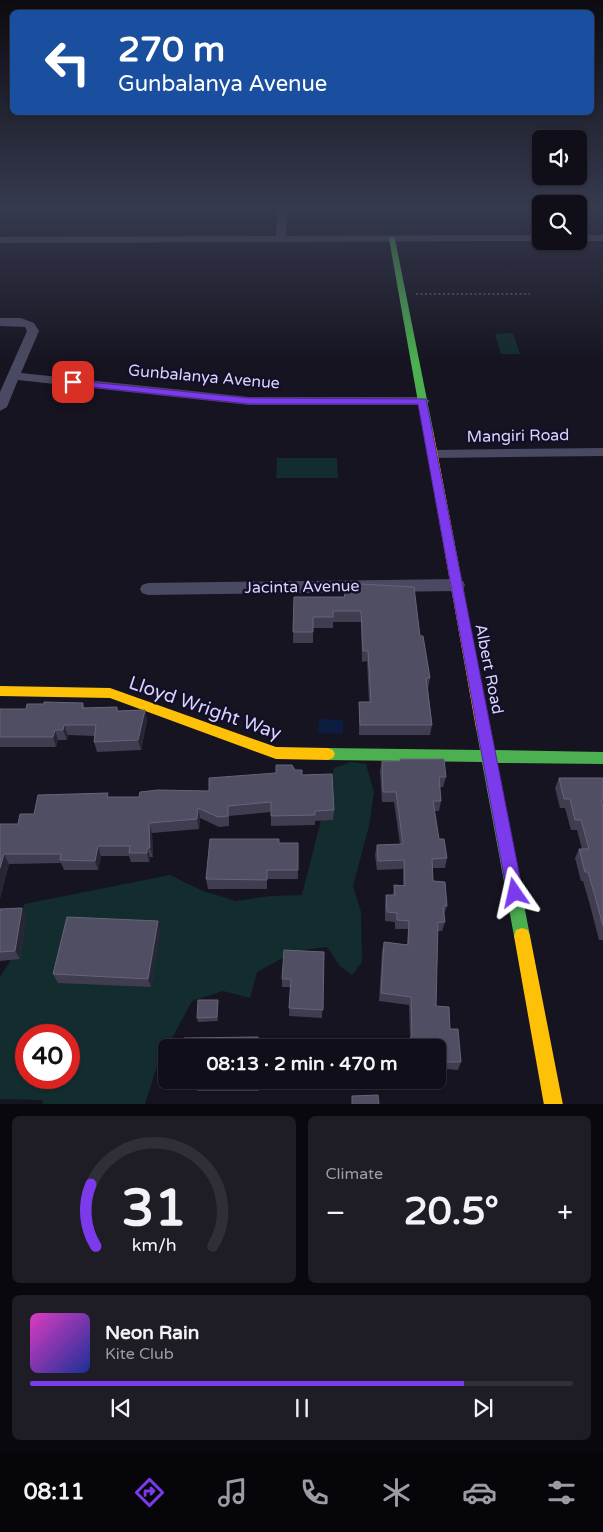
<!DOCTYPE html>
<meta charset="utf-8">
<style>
body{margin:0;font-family:"Varela Round",sans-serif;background:#1e1d26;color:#f1f3f6;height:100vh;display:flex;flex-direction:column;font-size:19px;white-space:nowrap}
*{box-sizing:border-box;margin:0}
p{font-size:16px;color:#9c9ca2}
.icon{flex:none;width:28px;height:28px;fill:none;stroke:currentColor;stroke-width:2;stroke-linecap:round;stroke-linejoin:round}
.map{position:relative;height:1104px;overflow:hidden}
.sheet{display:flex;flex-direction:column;gap:12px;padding:12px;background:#09080e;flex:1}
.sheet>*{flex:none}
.guide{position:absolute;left:10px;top:10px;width:584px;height:105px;border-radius:8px;box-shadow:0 1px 4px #0004,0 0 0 1px #302f38;background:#1a4fa0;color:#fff;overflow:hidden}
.controls{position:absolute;left:532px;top:130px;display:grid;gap:10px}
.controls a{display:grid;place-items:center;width:55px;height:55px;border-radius:8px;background:#100f19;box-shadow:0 1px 4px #0004,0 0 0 1px #302f38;font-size:25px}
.speed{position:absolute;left:15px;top:1024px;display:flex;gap:10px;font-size:25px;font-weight:700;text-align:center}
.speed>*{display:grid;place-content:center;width:65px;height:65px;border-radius:50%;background:#100f19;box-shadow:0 1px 4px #0004,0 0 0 1px #302f38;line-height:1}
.speed .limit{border:8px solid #d22;background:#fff;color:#111}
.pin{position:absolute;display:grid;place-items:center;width:42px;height:42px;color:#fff;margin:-21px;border-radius:10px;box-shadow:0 2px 8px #0006}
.me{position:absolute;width:55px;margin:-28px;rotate:349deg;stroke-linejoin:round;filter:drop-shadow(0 0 4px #0008)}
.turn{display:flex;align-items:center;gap:18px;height:105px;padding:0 25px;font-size:22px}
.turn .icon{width:65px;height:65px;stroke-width:2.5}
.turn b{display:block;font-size:35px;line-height:42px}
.big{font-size:38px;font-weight:700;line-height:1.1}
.sheet .tile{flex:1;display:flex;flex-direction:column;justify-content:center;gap:8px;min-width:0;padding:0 18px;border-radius:8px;background:#1e1d26}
.sheet .dial{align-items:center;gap:0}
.dial svg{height:130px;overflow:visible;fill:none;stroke:#302f38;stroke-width:7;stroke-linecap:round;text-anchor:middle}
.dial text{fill:#f1f3f6;stroke:none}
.song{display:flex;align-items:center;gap:15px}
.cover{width:60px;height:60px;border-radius:8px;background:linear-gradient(135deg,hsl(310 70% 55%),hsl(230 70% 35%))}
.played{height:5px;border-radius:2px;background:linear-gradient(90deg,#7c3aed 80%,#302f38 80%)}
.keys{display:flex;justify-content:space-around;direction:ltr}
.heat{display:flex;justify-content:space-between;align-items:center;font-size:28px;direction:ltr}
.sheet .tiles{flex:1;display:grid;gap:12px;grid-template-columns:1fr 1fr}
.tile:last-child{grid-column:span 2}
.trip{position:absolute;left:158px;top:1039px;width:288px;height:50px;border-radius:8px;background:#100f19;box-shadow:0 1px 4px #0004,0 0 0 1px #302f38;font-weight:700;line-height:50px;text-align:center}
.tabs{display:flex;height:80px;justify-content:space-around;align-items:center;background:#06060a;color:#9c9ca2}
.tabs .icon{width:35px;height:35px}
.tabs .selected{color:#7c3aed}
.tabs b{font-size:22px;color:#f1f3f6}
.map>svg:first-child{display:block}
.green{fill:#132c2d;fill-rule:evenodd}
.water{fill:#0b1e41}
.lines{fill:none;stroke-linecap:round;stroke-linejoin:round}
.path{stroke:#44505f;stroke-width:2;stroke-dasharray:2 2.5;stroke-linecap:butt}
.street{fill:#4a4962;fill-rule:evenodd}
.fast{fill:#4caf50;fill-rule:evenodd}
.slow{fill:#ffc107;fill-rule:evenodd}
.wall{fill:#403d50}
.shaded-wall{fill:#282635}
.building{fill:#504e63;stroke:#66637b}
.route{fill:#7c3aed;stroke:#51269a}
.labels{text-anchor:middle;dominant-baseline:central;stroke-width:5;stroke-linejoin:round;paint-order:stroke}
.street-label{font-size:16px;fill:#d9d4ff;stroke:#130f26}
.near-street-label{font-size:19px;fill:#d9d4ff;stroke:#130f26}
</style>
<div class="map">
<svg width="603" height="1105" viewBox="0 0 603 1105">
<rect width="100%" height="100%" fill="#161421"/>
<!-- green -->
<path class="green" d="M 513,333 L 520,354 L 501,354 L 495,334 Z
M 277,458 L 337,458 L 338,478 L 276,478 Z
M 351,762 L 366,764 L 374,792 L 369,826 L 353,886 L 361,912 L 362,962 L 352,975 L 340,966 L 327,947 L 296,951 L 257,972 L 250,998 L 223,991 L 192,1001 L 157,1066 L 145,1104 L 44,1105 L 42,1100 L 0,1099 L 0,977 L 15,953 L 24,904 L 170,875 L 203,891 L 236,901 L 270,896 L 302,895 L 334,768 ZM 26,1035 L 69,1035 L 69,1078 L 26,1078 Z"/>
<!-- water -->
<path class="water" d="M 319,719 L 343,720 L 343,734 L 318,733 Z"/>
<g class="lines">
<!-- path -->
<path class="path" d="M 416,294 L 530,294"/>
<!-- street -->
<path class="street" d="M 278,208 L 288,208 L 286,236 L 541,235 L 541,241 L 0,243 L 0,237 L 276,236 Z
M 579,235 L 603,235 L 603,241 L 579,241 Z
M 0,318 L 21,318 L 34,323 L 39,331 L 21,373 L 249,397 L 423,397 L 430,401 L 423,405 L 249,405 L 18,380 L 7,407 L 0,411 L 0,392 L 27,331 L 25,327 L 0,326 Z
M 603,448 L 603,456 L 433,458 L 426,454 L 433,450 Z
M 457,579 L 463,581 L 465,585 L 463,589 L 457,591 L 148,595 L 142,593 L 140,589 L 142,585 L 148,583 Z"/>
<!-- fast -->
<path class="fast" d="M 392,237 L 395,239 L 433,430 L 428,433 L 423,430 L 389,239 Z
M 483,722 L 488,724 L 494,750 L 603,752 L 603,764 L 497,763 L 530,936 L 528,942 L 522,944 L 516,942 L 514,936 L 482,762 L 328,760 L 323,758 L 321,754 L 323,750 L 328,748 L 480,750 L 476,728 L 478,724 Z"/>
<!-- slow -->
<path class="slow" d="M 428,427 L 433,430 L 490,728 L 488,732 L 483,734 L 478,732 L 476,728 L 423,430 Z
M 0,686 L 110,688 L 276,747 L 328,748 L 333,750 L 335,754 L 333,758 L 328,760 L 276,759 L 110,698 L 0,696 Z
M 522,928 L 528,930 L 530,936 L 563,1105 L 544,1105 L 514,936 L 516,930 Z"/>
</g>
<!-- wall -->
<path class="wall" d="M 361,584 L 420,636 L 430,678 L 428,689 L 432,725 L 430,735 L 359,735 L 359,702 L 369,702 L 367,661 L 362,662 L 361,622 L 333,622 L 333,628 L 313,628 L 313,643 L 293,643 L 294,597 L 344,597 L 344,590 L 360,590 Z
M 83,703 L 85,708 L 117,707 L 118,711 L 145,710 L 147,720 L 141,750 L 97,752 L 94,742 L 95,736 L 68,735 L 67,740 L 58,740 L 56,747 L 0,747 L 0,709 L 26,709 L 44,704 Z
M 400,759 L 446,777 L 443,787 L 440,787 L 441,801 L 439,811 L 434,811 L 439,839 L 447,858 L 445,868 L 432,868 L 433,881 L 447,906 L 444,915 L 445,922 L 442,931 L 437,931 L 436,1006 L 450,1029 L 461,1062 L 458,1070 L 446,1069 L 444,1076 L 436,1075 L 436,1048 L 410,1039 L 409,1005 L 379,1001 L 382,951 L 384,942 L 407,945 L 408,929 L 395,929 L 395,922 L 385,921 L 385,904 L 386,895 L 393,895 L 394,885 L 403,885 L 403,869 L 377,870 L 375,855 L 377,845 L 400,844 L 394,802 L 382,802 L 380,771 L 382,761 L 400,761 Z
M 295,770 L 302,775 L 334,810 L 333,820 L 315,821 L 315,825 L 271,826 L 271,812 L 229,816 L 229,826 L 219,827 L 200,818 L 199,829 L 152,833 L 153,857 L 150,857 L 149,862 L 131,862 L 129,856 L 101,856 L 98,870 L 64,870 L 61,863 L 9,864 L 0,898 L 0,824 L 18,824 L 34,814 L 109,797 L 139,797 L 209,791 L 276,773 Z
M 559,778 L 603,778 L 603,940 L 599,940 L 590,905 L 583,881 L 581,881 L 575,858 L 579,849 L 582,849 L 577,830 L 571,830 L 565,808 L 560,808 L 555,788 Z
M 279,843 L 298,843 L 298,879 L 267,879 L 267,889 L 208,889 L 206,879 Z
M 22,908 L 26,917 L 20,959 L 0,961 L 0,909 Z
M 160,930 L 151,987 L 58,983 L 53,974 Z
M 324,952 L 322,1018 L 289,1016 L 290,987 L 282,987 L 282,979 Z
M 218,1000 L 218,1021 L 198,1022 L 197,1018 Z
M 259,1080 L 259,1091 L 197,1091 L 195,1084 Z"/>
<!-- shaded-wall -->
<path class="shaded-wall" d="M 145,710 L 147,720 L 141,750 L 138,740 Z
M 64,725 L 68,735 L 67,740 L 63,730 Z
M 55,730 L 58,740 L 56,747 L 53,737 Z
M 198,808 L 200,818 L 199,829 L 197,819 Z
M 149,823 L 152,833 L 153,857 L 150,848 Z
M 98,846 L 101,856 L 98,870 L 95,861 Z
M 147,848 L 150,857 L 149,862 L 147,853 Z
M 4,854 L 9,864 L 0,898 L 0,868 Z
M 22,908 L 26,917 L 20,959 L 15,951 Z
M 158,921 L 160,930 L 151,987 L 148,979 Z
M 218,1000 L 218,1021 L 217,1017 Z"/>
<!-- building -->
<path class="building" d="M 361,584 L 414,587 L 420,636 L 423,636 L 430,678 L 426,678 L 432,725 L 360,725 L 359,702 L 371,702 L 368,651 L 363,651 L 361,611 L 333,611 L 333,617 L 313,617 L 313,632 L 293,632 L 294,597 L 345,597 L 344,590 L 361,590 Z
M 44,702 L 83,703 L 82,708 L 117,707 L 117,711 L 145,710 L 138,740 L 94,742 L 96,725 L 64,725 L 63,730 L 55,730 L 53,737 L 0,737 L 0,709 L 26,709 L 27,704 L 44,704 Z
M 400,759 L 444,759 L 446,777 L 439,777 L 441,801 L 433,801 L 439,839 L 444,839 L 447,858 L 432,859 L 433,881 L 445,882 L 447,906 L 443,906 L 445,922 L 438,922 L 436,1006 L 449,1007 L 450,1029 L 458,1029 L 461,1062 L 446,1062 L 446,1069 L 436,1068 L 436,1048 L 403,1048 L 412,1036 L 411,997 L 381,993 L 384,942 L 408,945 L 409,921 L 397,920 L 397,913 L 387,912 L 386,895 L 395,895 L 394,885 L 405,886 L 404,860 L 378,861 L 377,845 L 403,844 L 396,792 L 383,792 L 382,761 L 400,761 Z
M 276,765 L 292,765 L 295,770 L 302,770 L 302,775 L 332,774 L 334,810 L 315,811 L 315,815 L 271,816 L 271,802 L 228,806 L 228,816 L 218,817 L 198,808 L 197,819 L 149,823 L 150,848 L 147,848 L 147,853 L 129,853 L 130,846 L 98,846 L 95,861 L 60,860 L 61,854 L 4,854 L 0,868 L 0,824 L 18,824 L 20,814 L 34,814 L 38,795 L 108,793 L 107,797 L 139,797 L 140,792 L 158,790 L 209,791 L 209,778 L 276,773 Z
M 559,778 L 603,778 L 603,800 L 601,800 L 603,807 L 603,926 L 595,896 L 588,872 L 585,872 L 579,849 L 589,849 L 581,820 L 575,820 L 570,799 L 564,799 Z
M 210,839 L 279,839 L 279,843 L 298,843 L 298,870 L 267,870 L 267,880 L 206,879 Z
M 22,908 L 15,951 L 0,952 L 0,909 Z
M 67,917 L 158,921 L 148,979 L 53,974 Z
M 284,950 L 324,952 L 323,1010 L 289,1008 L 291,979 L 282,979 Z
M 198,1000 L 218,1000 L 217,1017 L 197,1018 Z
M 258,1037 L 258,1048 L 184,1048 L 184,1038 Z
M 195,1080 L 258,1080 L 258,1084 L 195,1084 Z
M 378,1095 L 379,1105 L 352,1105 L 352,1096 Z"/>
<!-- sky -->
<linearGradient id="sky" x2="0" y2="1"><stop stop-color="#0c0b12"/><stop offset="0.57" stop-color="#363a4e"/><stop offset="1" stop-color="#363a4e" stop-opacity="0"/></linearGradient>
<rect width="603" height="362" fill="url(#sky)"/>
<!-- route -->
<path class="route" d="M 69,380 L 249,398 L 426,399 L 523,893 L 520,898 L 515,901 L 509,898 L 507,893 L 418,404 L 249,404 L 73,385 L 69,384 Z"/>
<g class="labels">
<!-- street labels -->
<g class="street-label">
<text transform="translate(204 377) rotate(5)">Gunbalanya Avenue</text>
<text transform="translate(518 436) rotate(-1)">Mangiri Road</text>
<text transform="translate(302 587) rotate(-1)">Jacinta Avenue</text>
<text transform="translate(489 669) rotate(79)">Albert Road</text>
</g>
<!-- near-street labels -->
<g class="near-street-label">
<text transform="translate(205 708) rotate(19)">Lloyd Wright Way</text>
</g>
</g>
</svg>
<div class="controls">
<a><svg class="icon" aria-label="sound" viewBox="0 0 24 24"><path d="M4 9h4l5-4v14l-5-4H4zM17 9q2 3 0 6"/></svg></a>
<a><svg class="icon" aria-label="search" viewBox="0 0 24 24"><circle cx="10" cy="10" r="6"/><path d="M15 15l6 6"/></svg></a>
</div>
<div class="speed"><div class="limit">40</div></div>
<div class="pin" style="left:73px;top:382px;background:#d93025"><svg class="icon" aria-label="arrive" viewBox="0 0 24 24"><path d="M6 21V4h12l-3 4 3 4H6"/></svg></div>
<svg class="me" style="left:515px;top:893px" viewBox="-20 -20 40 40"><path d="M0-17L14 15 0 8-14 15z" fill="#7c3aed" stroke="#fff" stroke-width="4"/></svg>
<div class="trip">08:13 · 2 min · 470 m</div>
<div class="guide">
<div class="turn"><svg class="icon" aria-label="left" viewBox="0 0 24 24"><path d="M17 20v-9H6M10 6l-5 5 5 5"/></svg><div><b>270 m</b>Gunbalanya Avenue</div></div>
</div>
</div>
<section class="sheet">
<div class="tiles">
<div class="tile dial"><svg viewBox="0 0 100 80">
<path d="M14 69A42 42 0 1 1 86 69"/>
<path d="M14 69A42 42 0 0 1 11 31" stroke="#7c3aed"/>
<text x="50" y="56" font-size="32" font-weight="700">31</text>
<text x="50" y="72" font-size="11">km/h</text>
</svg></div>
<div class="tile"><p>Climate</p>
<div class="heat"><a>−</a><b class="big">20.5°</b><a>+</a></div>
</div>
<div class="tile">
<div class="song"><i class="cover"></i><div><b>Neon Rain</b><p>Kite Club</p></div></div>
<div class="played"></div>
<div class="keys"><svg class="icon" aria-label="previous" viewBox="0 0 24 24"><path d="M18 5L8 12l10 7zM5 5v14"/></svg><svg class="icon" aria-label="pause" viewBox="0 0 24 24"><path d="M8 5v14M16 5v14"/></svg><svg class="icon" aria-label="next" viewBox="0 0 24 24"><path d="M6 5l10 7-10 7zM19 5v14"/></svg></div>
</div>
</div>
</section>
<nav class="tabs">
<b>08:11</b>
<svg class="icon selected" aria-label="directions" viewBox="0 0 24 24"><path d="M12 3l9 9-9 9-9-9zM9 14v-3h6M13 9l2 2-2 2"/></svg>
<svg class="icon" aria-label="music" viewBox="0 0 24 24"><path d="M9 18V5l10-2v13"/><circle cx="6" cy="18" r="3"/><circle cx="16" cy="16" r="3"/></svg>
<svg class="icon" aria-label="phone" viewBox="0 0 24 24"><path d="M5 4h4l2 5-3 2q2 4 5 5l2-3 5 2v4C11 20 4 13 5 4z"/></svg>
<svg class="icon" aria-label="climate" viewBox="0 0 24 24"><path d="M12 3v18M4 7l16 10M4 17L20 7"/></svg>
<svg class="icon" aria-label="car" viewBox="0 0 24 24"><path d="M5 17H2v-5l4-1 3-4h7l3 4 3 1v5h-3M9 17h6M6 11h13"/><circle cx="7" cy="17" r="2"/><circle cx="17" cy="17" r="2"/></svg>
<svg class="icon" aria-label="filters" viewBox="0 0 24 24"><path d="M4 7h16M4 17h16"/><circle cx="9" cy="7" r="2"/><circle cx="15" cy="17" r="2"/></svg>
</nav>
